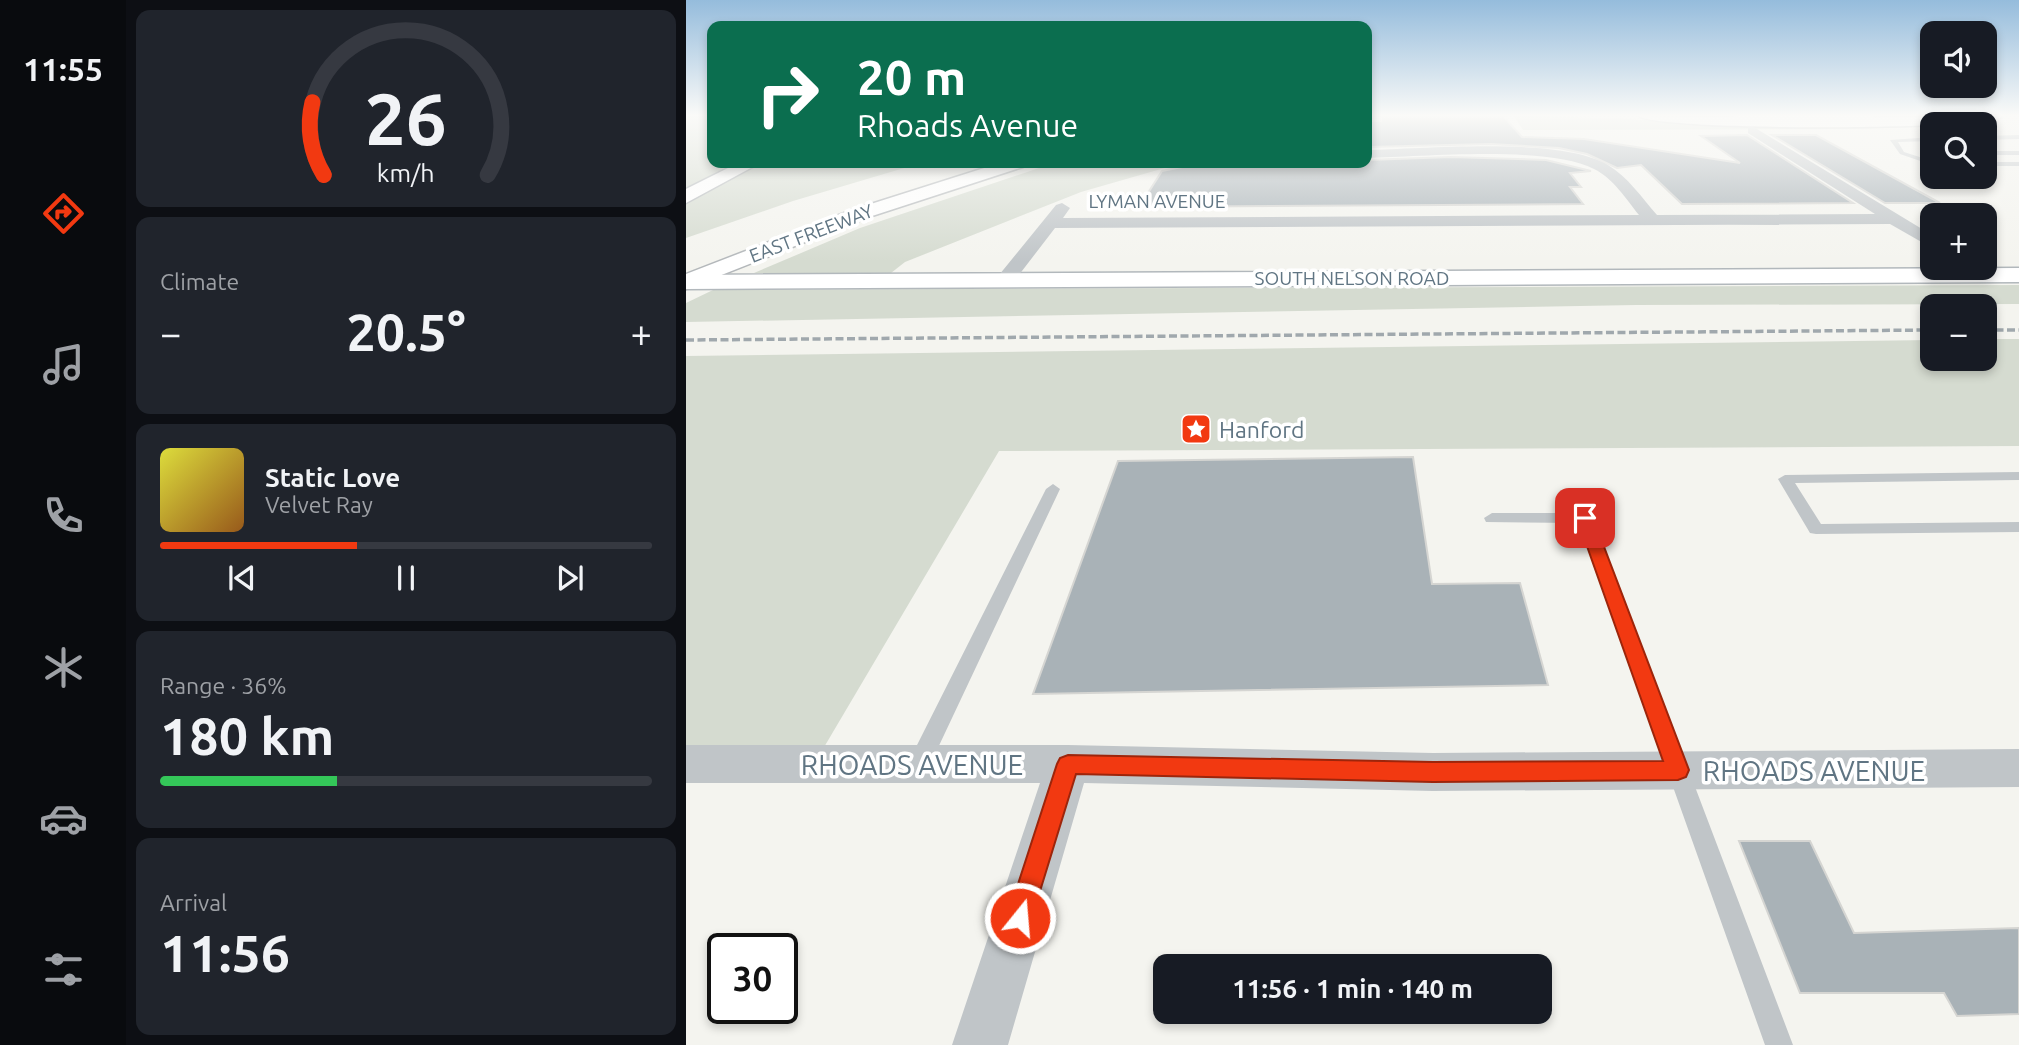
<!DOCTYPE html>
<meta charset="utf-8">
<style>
body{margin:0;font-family:Ubuntu,sans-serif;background:#20242c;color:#f1f3f6;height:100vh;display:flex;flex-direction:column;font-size:26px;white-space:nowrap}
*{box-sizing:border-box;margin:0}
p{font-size:23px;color:#9ea1a6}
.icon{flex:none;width:38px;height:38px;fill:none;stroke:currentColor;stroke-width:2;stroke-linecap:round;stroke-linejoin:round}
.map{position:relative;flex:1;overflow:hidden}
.sheet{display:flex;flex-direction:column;gap:10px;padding:10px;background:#0d0f14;width:560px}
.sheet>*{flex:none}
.banner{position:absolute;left:21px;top:21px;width:665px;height:147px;border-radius:14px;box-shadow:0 4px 10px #0003;background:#0b6e4f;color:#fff;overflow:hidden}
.buttons{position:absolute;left:1234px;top:21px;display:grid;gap:14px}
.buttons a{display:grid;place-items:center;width:77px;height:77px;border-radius:14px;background:#171b24;box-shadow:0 4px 10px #0003;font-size:35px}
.speed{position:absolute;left:21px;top:933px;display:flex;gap:14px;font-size:35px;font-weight:700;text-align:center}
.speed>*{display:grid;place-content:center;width:91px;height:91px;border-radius:50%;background:#171b24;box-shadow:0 4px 10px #0003;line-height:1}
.speed .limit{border:4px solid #111;border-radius:10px;background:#fff;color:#111}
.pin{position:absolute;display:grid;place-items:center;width:60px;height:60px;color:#fff;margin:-30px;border-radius:14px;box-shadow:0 4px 10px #0006}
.me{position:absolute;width:77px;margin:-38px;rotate:17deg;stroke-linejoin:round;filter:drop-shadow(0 0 5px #0008)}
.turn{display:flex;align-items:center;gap:24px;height:147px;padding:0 35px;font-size:32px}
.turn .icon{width:91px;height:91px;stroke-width:2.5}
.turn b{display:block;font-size:49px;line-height:60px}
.big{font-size:52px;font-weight:600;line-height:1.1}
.sheet .widget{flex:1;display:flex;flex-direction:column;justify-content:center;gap:10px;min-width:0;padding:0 24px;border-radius:14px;background:#20242c}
.sheet .dial{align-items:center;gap:0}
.dial svg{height:182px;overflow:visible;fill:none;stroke:#363941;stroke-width:7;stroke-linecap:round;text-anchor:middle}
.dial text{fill:#f1f3f6;stroke:none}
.song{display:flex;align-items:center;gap:21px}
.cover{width:84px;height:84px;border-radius:10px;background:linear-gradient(135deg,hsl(60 70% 55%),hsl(30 70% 35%))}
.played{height:7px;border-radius:4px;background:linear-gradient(90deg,#f23911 40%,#363941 40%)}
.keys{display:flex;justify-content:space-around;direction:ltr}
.heat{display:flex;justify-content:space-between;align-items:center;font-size:38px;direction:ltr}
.charge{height:10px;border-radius:5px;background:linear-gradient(90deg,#34c759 36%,#363941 0)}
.trip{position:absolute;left:467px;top:954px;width:399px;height:70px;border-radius:14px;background:#171b24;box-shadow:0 4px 10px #0003;font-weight:600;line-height:70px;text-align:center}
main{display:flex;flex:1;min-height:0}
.tab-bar{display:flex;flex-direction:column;width:126px;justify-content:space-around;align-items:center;background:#090b0e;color:#9ea1a6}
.tab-bar .icon{width:49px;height:49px}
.tab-bar .selected{color:#f23911}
.tab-bar b{font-size:32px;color:#f1f3f6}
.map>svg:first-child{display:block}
.green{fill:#d5dbd0}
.building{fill:#a9b2b7;stroke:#d5d5d2;stroke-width:2}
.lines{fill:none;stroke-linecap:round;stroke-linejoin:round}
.secondary-casing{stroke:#b2b8bc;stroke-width:3}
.primary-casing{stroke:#b3b8bb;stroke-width:3}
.highway-casing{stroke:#b4b8bb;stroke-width:3}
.lane{fill:#c0c5c8;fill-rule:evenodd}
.street{fill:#c0c5c8;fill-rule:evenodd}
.secondary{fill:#fff;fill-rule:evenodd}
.primary{fill:#fff;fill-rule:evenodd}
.highway{fill:#fff;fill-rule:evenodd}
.rail{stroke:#a0a8ad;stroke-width:3.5;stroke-dasharray:8 3.5;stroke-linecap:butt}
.route{fill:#f23911;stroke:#9d250b;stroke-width:2}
.labels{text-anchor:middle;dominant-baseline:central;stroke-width:7;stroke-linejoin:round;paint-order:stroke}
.far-street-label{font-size:19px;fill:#607583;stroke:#fff}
.poi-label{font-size:23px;fill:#607583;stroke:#fff;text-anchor:start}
.near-street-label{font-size:28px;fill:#607583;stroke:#fff}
</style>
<main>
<nav class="tab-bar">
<b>11:55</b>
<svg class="icon selected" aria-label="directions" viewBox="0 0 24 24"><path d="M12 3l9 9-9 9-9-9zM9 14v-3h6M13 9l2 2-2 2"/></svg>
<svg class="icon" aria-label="music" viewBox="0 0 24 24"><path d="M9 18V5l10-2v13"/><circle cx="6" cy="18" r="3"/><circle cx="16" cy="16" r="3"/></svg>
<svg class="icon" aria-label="phone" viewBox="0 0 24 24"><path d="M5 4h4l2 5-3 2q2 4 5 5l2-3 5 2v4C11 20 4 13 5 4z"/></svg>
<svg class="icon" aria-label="climate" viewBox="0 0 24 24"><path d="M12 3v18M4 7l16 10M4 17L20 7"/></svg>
<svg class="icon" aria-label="car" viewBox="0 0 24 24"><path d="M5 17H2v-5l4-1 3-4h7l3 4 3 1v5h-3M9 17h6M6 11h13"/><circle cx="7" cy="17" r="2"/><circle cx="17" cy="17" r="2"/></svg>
<svg class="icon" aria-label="filters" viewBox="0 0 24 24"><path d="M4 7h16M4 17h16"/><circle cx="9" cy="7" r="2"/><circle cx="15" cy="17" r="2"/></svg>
</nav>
<section class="sheet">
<div class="widget dial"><svg viewBox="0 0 100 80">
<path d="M14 69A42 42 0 1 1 86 69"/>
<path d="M14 69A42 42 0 0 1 9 37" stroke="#f23911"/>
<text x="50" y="56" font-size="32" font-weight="700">26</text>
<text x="50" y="72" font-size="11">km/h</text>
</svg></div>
<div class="widget"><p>Climate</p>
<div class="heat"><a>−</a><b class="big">20.5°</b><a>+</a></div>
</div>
<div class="widget">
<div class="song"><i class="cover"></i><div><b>Static Love</b><p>Velvet Ray</p></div></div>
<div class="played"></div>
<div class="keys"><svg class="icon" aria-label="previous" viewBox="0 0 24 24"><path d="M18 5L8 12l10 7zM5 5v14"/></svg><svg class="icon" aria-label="pause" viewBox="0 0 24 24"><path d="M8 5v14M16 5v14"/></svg><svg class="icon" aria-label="next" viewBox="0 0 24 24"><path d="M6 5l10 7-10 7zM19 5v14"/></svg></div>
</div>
<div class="widget"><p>Range · 36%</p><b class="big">180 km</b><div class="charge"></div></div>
<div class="widget"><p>Arrival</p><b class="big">11:56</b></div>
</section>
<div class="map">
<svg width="1333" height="1045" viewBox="0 0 1333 1045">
<rect width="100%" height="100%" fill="#f4f4ef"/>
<!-- green -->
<path class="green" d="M 0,116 L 26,116 L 26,163 L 48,163 L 0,189 Z
M 828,116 C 935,116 1041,127 1149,129 L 837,130 Z
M 72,163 L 235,163 L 107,201 L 0,238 L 0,203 Z
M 368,163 L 496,163 L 395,192 L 219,262 L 205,273 L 68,273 L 174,228 Z
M 1333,285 L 1333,304 L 950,305 L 0,322 L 0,303 L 27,290 Z
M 1299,339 L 1333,339 L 1333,446 L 313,451 L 134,754 L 0,756 L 0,356 L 1246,340 L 1246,359 L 1298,359 Z"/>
<!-- building -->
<path class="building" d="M 695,117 L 818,117 L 836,137 L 898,139 L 1054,163 L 1015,136 L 1061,135 L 1167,203 L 996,204 L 955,165 L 931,168 L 901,154 L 873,148 L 805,144 L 681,147 L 681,121 L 695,121 Z
M 1086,135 L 1130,135 L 1254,203 L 1199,203 Z
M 765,157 L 860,160 L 905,171 L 884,173 L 895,187 L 884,187 L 897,204 L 453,207 L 476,171 L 516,163 L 681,163 L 681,160 Z
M 727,457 L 746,584 L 834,583 L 862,685 L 347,694 L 432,461 Z
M 1053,841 L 1124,841 L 1168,933 L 1333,928 L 1333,1014 L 1271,1016 L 1258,993 L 1114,993 Z"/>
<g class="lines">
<!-- secondary casing -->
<g class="secondary-casing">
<path id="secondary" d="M 1333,268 L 1333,282 L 0,289 L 0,275 Z"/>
</g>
<!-- primary casing -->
<g class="primary-casing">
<path id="primary" d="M 953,116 L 1135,118 L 1317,116 C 1302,131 969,131 953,116 Z"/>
</g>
<!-- highway casing -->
<g class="highway-casing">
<path id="highway" d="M 1052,116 L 1189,116 L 1182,120 L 1034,125 L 1027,121 L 1034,117 Z
M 52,163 L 74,163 L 0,203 L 0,189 Z
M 314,163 L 340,163 L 337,167 L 180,218 L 0,289 L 0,274 L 166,210 Z"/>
</g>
<!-- lane -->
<path class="lane" d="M 1333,135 L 1333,139 L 1298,140 L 1298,136 Z
M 1246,137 L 1246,141 L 1212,142 L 1218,152 L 1246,161 L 1246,165 L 1214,154 L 1204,140 Z
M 1298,151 L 1333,151 L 1333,155 L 1298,155 Z
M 1298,162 L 1333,162 L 1333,166 L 1298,166 Z
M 1333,472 L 1333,480 L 1109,483 L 1135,524 L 1333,522 L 1333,532 L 1130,534 L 1124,533 L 1092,479 L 1099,475 Z
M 367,484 L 374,489 L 242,769 L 234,771 L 226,769 L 223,762 L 226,755 L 360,489 Z
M 806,513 L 899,513 L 907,518 L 1107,1045 L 1079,1045 L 893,523 L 800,522 L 798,518 Z"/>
<!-- street -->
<path class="street" d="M 1066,126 L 1246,235 L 1246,248 L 1204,224 L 369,228 L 326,284 L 312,284 L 309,280 L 370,205 L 376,203 L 384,208 L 377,218 L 953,215 C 940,199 927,178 908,169 C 861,145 737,157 681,158 L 681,150 C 738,149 875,136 922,165 C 942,177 956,198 971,215 L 1189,214 L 1062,133 L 1062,127 Z
M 0,745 L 382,745 L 747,753 L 1333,749 L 1333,787 L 747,791 L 398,783 L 322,1045 L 266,1045 L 354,783 L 0,783 Z"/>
<!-- secondary -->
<use href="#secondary" class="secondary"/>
<!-- primary -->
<use href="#primary" class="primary"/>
<!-- highway -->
<use href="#highway" class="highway"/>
<!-- rail -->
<path class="rail" d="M 1298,330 L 1333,330
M 0,340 L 1246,330"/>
</g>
<!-- sky -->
<linearGradient id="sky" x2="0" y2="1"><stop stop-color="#95bcdc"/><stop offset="0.44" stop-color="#fafaf8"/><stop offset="1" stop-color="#fafaf8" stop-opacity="0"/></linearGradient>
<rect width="1333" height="262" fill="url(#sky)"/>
<!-- route -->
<path class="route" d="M 899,513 L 907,518 L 1003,770 L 1000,777 L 992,780 L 747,782 L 390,774 L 343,927 L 334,930 L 325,927 L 321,918 L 371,764 L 374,758 L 382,755 L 747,762 L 977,761 L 891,518 Z"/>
<!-- icons -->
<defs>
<g id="sight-square" transform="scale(1.575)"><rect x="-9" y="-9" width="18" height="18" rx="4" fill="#f23911" stroke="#fff"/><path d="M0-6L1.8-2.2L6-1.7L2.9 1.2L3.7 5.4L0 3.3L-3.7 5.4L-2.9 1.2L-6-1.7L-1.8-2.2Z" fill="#fff"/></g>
</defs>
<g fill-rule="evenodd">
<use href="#sight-square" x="510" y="429"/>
</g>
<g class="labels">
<!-- far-street labels -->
<g class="far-street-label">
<text x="471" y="201">LYMAN AVENUE</text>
<text transform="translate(125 233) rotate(-21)">EAST FREEWAY</text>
<text x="666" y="278">SOUTH NELSON ROAD</text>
</g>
<!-- poi labels -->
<g class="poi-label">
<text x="533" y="429">Hanford</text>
</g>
<!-- near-street labels -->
<g class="near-street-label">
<text x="226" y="764">RHOADS AVENUE</text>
<text x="1128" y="770">RHOADS AVENUE</text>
</g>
</g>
</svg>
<div class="buttons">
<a><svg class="icon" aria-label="sound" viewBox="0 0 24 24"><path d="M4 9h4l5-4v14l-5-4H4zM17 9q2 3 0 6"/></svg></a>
<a><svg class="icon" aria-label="search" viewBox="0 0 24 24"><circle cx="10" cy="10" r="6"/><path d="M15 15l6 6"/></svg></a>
<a>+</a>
<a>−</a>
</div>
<div class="speed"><div class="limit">30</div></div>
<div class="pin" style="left:899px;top:518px;background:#d93025"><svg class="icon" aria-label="arrive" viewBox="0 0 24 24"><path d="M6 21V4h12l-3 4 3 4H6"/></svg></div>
<svg class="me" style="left:334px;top:918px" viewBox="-20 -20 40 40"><circle r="17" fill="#f23911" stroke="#fff" stroke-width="3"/><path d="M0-11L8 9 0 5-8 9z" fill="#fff"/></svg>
<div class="trip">11:56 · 1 min · 140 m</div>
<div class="banner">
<div class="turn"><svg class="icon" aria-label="right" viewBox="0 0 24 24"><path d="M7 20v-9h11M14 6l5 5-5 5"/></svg><div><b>20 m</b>Rhoads Avenue</div></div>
</div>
</div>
</main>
